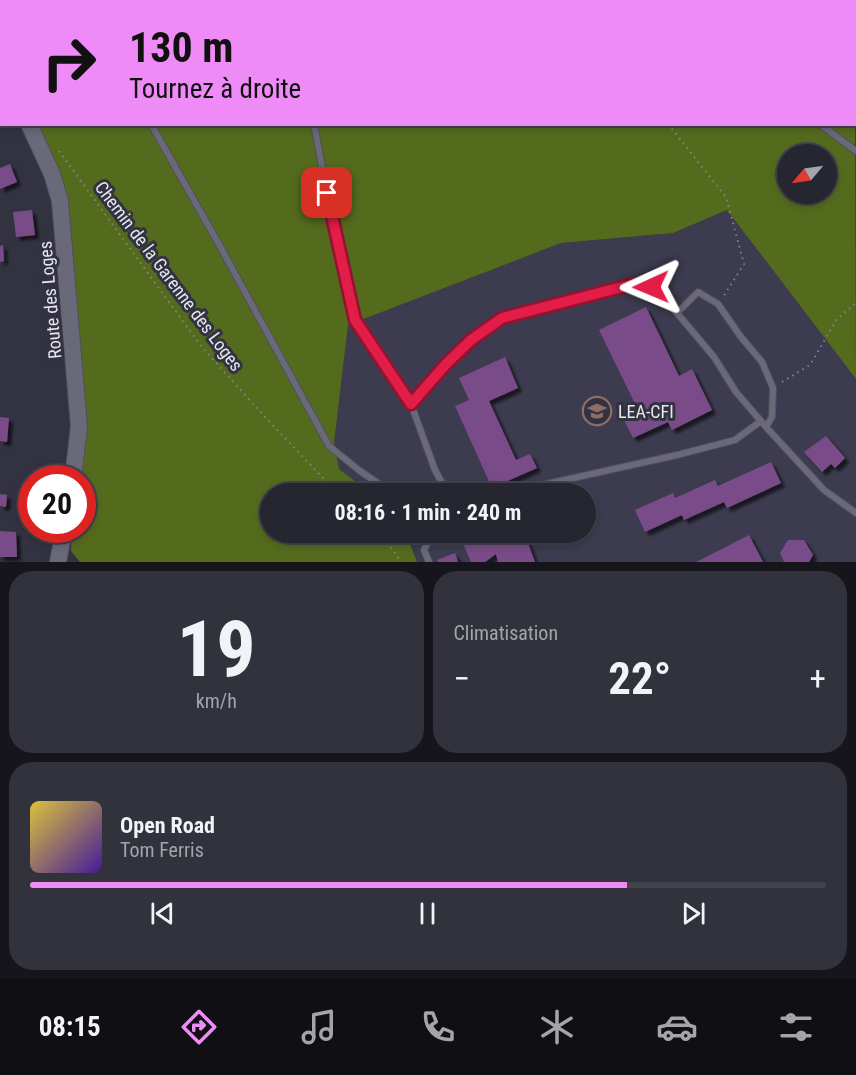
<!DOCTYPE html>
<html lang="fr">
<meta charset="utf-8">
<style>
body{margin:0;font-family:"Roboto Condensed",sans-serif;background:#32323d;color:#f1f3f6;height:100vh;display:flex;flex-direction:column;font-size:22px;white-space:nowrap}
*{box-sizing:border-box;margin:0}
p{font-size:20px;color:#a4a5ab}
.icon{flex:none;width:33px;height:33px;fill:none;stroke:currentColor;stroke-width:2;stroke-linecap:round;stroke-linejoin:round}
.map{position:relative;height:562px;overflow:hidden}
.panel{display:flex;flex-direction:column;gap:9px;padding:9px;background:#15151b;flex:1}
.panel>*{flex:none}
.banner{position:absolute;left:0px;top:0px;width:856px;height:126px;box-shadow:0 3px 9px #0003,0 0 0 2px #42434d;background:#ef8bf7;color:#111;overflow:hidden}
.needle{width:39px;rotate:241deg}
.tools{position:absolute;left:777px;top:144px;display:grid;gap:12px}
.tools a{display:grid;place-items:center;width:60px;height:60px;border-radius:50%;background:#262631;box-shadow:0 3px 9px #0003,0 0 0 2px #42434d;font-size:30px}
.speed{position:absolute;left:18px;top:465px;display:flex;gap:12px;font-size:30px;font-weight:700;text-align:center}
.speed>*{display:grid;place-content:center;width:78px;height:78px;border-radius:50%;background:#262631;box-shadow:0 3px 9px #0003,0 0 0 2px #42434d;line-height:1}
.speed .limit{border:9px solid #d22;background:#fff;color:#111}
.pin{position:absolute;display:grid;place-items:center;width:51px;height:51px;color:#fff;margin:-26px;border-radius:12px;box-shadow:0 3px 9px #0006}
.me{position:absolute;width:66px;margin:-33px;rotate:269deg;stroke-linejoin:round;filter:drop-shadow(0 0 4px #0008)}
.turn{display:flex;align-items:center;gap:21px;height:126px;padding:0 30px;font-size:27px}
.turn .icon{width:78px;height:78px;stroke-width:2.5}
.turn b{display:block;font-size:42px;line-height:51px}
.big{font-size:45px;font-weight:700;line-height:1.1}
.panel .card{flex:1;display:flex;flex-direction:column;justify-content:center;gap:9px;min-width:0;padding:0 21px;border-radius:24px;background:#32323d}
.panel .dial{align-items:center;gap:0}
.dial b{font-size:78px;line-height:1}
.song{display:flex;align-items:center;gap:18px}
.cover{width:72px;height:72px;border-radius:9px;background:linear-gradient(135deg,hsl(50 70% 55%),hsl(260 70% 35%))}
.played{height:6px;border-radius:3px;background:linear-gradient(90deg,#ef8bf7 75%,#42434d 75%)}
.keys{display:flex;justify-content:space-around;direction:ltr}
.heat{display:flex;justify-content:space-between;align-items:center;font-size:33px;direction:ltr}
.panel .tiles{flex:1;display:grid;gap:9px;grid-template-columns:1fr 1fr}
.card:last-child{grid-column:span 2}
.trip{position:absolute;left:260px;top:483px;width:336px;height:60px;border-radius:30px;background:#262631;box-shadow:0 3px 9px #0003,0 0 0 2px #42434d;font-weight:700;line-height:60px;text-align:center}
.tabs{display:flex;height:96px;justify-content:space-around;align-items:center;background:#0f0f14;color:#a4a5ab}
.tabs .icon{width:42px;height:42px}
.tabs .current{color:#ef8bf7}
.tabs b{font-size:27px;color:#f1f3f6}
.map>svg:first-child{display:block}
.built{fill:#3c3b4f}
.forest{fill:#546b1e;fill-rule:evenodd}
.building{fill:#794c88;filter:url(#shadow)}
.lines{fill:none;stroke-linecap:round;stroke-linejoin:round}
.lane-casing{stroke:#504f5b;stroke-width:8}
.secondary-casing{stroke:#504f5b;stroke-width:18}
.path{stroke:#84838f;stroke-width:2;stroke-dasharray:1.5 4.5;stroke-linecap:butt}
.lane{stroke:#6a697a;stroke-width:6}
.secondary{stroke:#6a697a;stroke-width:16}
.route-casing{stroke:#92132f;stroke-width:15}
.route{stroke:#e11d48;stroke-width:10}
.labels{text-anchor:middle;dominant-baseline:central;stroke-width:6;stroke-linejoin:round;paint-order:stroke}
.street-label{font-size:18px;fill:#e6e6ef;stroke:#333241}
.poi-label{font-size:18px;fill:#e6e6ef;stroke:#333241;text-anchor:start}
</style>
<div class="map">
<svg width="856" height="562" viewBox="0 0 856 562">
<defs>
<filter id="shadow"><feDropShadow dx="4" dy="4" stdDeviation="1.5" flood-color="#0009"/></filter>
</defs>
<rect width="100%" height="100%" fill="#333241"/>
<!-- built -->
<path class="built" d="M 727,210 L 856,379 L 856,562 L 417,562 L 406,533 L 585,532 L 585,494 L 371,493 L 339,469 L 334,443 L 348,325 L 561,243 L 673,233 Z"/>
<!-- forest -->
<path class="forest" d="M 30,0 L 805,0 L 806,1 L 29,2 Z
M 855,67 L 856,379 L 727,210 L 673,233 L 561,243 L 348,325 L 334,443 L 339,469 L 371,493 L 270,494 L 270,532 L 406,533 L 417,562 L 80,562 L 71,551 L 72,530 L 82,530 L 82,478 L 79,478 L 71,238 L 30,125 L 855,124 ZM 788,154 L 826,154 L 826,194 L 788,194 Z"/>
<!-- building -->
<path class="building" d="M 10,164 L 17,182 L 0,189 L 0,168 Z
M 32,210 L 35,235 L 16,237 L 13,212 Z
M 3,245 L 4,261 L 0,262 L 0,246 Z
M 646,307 L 679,376 L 692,369 L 712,410 L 672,430 L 668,422 L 633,438 L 624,420 L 639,412 L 599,330 Z
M 505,357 L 518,388 L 489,401 L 516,460 L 530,454 L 537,468 L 492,488 L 455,406 L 469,400 L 459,378 Z
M 0,417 L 9,418 L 7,442 L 0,441 Z
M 826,436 L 845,458 L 835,468 L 831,464 L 822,472 L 804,452 Z
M 771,462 L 781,483 L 727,508 L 724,502 L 684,520 L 682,515 L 645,532 L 635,510 L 673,493 L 675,498 L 715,480 L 718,486 Z
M 0,494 L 7,495 L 6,507 L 0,506 Z
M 0,531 L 16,532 L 17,557 L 0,557 Z
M 458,532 L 524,532 L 535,562 L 498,562 L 496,554 L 485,562 L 471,562 Z
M 749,535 L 763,562 L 696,562 L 710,555 Z
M 788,540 L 804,540 L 813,555 L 809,562 L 784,562 L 780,553 Z
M 455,553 L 458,562 L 438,562 L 437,560 Z"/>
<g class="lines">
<!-- lane casing -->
<g class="lane-casing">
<path id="lane" d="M 116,0 L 116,2
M 613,0 L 618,2
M 784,0 L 785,2
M 800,0 L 801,2
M 359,2 L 363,0
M 855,78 L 856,79
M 151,124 L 221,248 L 329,446 L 360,471 L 394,494
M 314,124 L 331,215 L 355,320 L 411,404
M 820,124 L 856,151
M 766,427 L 736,392 L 714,357 L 677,313 L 698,292 L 718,304 L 741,337 L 762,362 L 773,388 L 772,417 L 766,427 L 824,490 L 856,513
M 448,494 L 435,470 L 411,404 L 446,364 L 471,340 L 503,318 L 630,285 L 651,287 L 677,313
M 501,494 L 677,455 L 735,440 L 761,421
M 429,562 L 424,550 L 433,532"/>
</g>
<!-- secondary casing -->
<g class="secondary-casing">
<path id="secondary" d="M 0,67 L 2,70
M 29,124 L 52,174 L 60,201 L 79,426 L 73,478
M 58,562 L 64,530"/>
</g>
<!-- path -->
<path class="path" d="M 668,124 L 726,197 L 744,264 L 723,297
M 59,151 L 201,346 L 264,416 L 322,477 L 341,494
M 782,382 L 810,365 L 837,319 L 856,303
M 381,532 L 401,562"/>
<!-- lane -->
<use href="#lane" class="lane"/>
<!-- secondary -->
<use href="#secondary" class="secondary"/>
</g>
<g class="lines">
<!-- route casing -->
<g class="route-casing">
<path id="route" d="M 327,193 L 355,320 L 411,404 L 446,364 L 471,340 L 502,318 L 630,285 L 651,287"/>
</g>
<!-- route -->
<use href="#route" class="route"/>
</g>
<!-- icons -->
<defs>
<g id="school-ring" transform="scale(1.5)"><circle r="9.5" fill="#333241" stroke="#8d6e63" stroke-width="1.5"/><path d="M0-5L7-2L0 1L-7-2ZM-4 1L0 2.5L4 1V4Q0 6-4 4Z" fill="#8d6e63"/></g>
</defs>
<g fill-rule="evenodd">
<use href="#school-ring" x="597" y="411"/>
</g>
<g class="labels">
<!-- street labels -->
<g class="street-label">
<text transform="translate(169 276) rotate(53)">Chemin de la Garenne des Loges</text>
<text transform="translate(50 300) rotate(-95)">Route des Loges</text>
</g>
<!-- poi labels -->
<g class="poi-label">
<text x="618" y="411">LEA-CFI</text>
</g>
</g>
</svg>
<div class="tools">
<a><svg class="needle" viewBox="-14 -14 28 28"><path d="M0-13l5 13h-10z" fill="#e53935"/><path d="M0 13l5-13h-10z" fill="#a4a5ab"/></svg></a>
</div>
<div class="speed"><div class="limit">20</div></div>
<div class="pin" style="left:327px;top:193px;background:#d93025"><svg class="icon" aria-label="arrive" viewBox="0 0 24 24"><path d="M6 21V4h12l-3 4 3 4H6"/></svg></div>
<svg class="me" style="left:651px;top:287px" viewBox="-20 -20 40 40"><path d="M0-17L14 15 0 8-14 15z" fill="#e11d48" stroke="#fff" stroke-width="4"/></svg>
<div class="trip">08:16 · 1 min · 240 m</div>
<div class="banner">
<div class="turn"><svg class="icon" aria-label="right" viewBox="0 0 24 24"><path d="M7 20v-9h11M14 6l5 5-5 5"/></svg><div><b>130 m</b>Tournez à droite</div></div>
</div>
</div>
<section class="panel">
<div class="tiles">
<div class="card dial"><b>19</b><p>km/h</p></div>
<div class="card"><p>Climatisation</p>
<div class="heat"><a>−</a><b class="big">22°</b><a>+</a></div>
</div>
<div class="card">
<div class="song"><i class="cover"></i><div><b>Open Road</b><p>Tom Ferris</p></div></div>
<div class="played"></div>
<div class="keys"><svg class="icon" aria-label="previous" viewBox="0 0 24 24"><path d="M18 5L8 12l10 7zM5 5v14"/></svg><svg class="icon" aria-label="pause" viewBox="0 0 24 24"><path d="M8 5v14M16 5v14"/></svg><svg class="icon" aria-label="next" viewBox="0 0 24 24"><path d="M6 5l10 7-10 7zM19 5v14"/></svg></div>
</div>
</div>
</section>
<nav class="tabs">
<b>08:15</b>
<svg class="icon current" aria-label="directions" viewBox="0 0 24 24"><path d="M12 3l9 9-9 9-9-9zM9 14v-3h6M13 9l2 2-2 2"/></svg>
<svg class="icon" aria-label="music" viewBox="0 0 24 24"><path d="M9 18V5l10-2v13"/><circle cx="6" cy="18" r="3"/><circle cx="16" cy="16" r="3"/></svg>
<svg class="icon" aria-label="phone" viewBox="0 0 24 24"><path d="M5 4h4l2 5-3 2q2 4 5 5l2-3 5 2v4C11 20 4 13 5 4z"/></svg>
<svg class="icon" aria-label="climate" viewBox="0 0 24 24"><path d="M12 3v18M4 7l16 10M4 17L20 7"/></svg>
<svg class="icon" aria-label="car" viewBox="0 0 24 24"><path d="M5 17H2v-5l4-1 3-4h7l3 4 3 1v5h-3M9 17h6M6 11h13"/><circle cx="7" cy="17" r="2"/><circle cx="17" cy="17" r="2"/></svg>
<svg class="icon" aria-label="filters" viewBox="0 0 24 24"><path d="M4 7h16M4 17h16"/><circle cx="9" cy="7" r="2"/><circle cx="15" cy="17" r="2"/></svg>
</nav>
